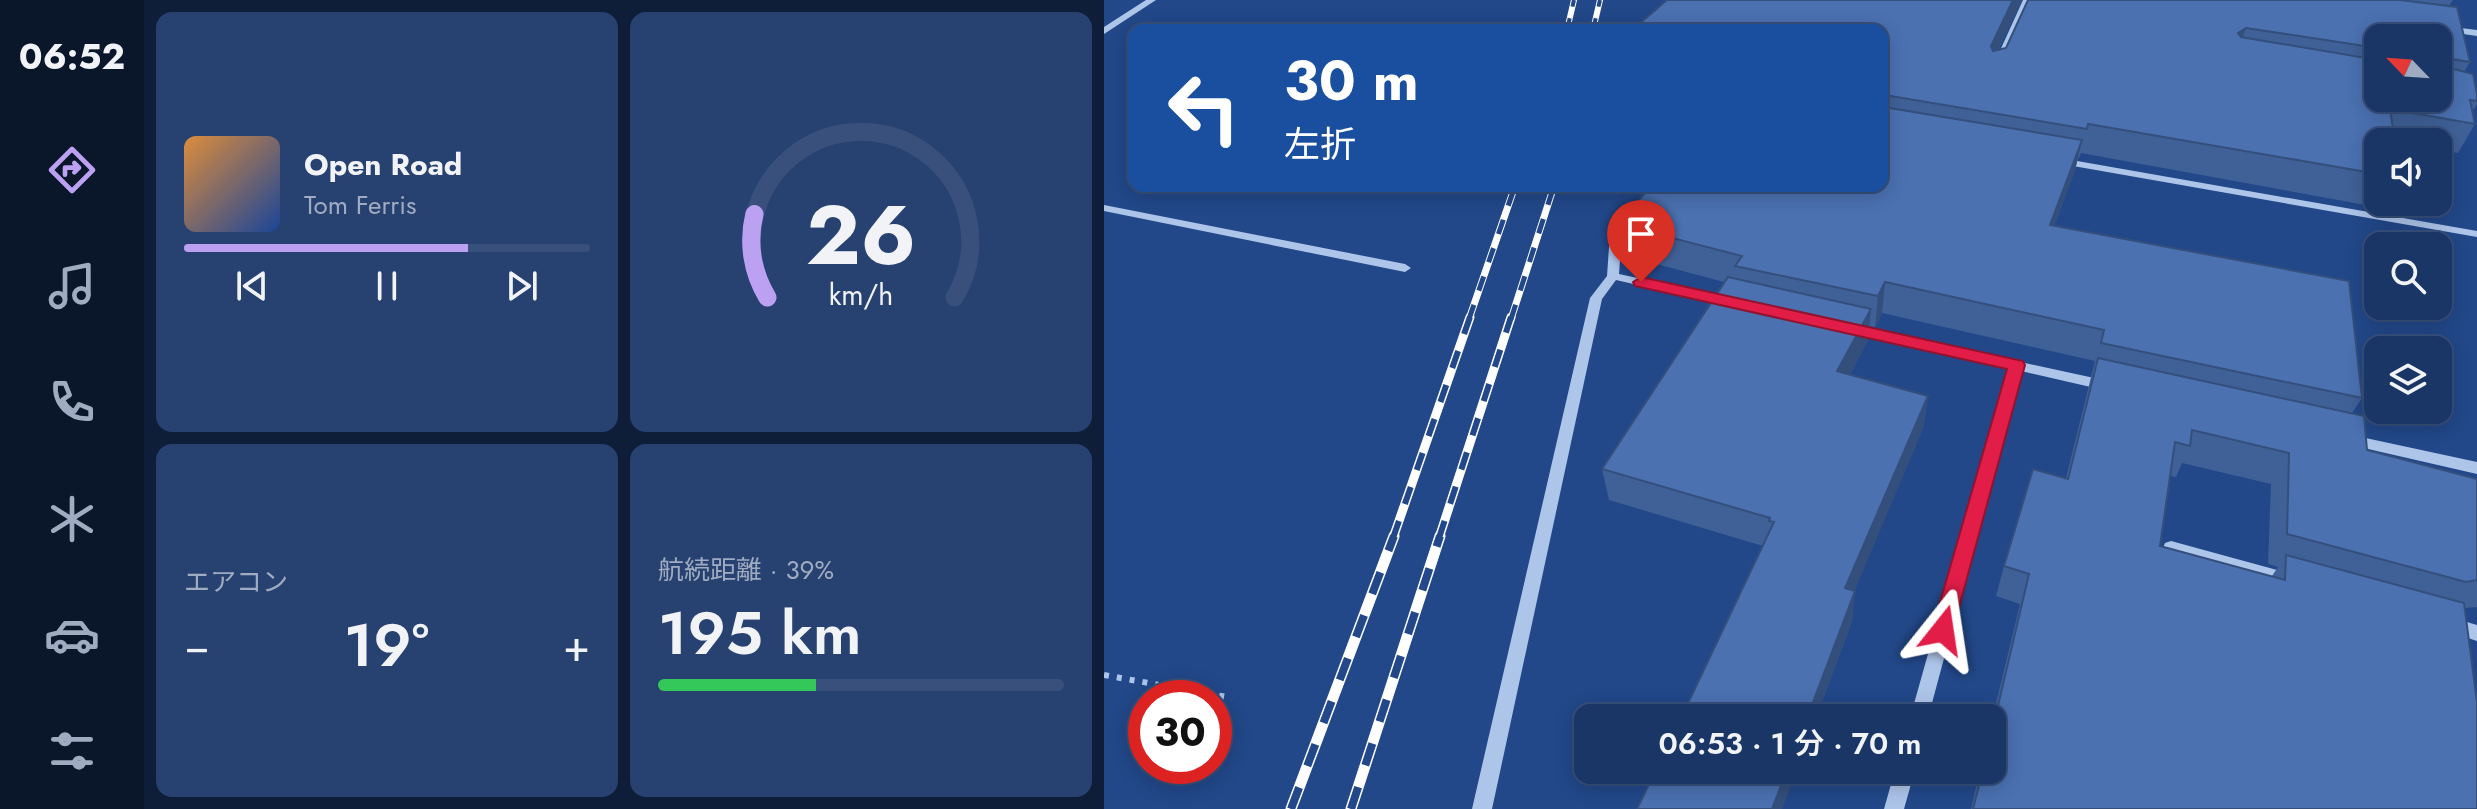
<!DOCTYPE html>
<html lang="ja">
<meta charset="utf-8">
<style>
body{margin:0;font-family:Jost,"Noto Sans JP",sans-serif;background:#274170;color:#f1f3f6;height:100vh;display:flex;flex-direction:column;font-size:30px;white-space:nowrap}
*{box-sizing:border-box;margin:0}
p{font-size:26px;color:#9fabc0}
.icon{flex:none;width:44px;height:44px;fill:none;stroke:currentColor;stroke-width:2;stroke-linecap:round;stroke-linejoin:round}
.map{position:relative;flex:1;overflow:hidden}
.sheet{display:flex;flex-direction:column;gap:12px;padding:12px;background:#0e1e39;width:960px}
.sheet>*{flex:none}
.hud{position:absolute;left:24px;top:24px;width:760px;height:168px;border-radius:16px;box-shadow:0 4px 20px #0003,0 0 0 2px #38507b;background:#1a4fa0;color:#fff;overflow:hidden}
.needle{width:52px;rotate:295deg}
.tools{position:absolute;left:1260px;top:24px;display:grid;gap:16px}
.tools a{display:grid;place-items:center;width:88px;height:88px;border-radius:16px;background:#1a3667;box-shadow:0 4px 20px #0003,0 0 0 2px #38507b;font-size:40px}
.speed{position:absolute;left:24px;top:680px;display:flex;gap:16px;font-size:40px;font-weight:700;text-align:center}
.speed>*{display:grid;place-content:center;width:104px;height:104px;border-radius:50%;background:#1a3667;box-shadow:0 4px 20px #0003,0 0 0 2px #38507b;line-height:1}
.speed .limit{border:12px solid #d22;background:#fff;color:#111}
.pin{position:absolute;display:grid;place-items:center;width:68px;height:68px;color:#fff;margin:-82px -34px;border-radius:50% 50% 50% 0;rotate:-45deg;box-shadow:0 0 8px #0007}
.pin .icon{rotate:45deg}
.me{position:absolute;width:88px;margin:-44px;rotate:15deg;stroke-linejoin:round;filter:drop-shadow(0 0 6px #0008)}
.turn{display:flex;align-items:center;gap:28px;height:168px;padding:0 24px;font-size:36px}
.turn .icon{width:104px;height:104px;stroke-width:2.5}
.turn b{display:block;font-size:56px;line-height:68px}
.big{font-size:60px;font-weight:600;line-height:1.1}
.sheet .tile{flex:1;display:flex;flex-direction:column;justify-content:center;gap:12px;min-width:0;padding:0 28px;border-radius:16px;background:#274170}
.sheet .dial{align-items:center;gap:0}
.dial svg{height:208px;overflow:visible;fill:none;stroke:#38507b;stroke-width:7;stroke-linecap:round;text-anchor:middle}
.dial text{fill:#f1f3f6;stroke:none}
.song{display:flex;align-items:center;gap:24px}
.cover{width:96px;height:96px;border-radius:12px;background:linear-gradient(135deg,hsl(30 70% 55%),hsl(220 70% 35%))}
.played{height:8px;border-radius:4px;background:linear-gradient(90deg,#bca0f2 70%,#38507b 70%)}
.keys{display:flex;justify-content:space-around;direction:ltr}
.heat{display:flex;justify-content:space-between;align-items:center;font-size:44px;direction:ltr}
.charge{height:12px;border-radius:6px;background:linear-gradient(90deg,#34c759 39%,#38507b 0)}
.sheet .tiles{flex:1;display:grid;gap:12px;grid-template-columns:repeat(2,1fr)}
.trip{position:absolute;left:470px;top:704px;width:432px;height:80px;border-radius:16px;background:#1a3667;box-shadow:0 4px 20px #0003,0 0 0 2px #38507b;font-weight:600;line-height:80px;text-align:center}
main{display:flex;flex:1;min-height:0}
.menu{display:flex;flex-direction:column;width:144px;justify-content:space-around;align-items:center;background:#0a1629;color:#9fabc0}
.menu .icon{width:56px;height:56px}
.menu .active{color:#bca0f2}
.menu b{font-size:36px;color:#f1f3f6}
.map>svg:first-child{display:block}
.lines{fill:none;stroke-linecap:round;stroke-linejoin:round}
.path{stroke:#aec5ea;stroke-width:6;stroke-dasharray:5 8;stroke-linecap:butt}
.minor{fill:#aec5ea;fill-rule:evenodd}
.rail-far3-casing{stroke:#fff;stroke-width:6}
.rail-far2-casing{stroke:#fff;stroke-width:7}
.rail-far1-casing{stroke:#fff;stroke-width:9}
.rail-casing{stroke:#fff;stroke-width:11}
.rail-far3{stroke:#224889;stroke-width:4;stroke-dasharray:12;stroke-linecap:butt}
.rail-far2{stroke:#224889;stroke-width:5;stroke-dasharray:15;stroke-linecap:butt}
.rail-far1{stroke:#224889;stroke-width:6;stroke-dasharray:18;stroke-linecap:butt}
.rail{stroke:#224889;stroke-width:8;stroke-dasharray:23;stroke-linecap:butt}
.wall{fill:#406198;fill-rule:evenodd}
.shaded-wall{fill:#344f7c}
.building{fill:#4b71b1;stroke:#344f7c;stroke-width:2;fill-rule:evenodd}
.route{fill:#e11d48;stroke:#92132f;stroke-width:2}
</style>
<main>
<nav class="menu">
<b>06:52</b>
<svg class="icon active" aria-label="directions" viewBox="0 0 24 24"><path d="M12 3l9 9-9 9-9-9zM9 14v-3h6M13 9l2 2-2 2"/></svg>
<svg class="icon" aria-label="music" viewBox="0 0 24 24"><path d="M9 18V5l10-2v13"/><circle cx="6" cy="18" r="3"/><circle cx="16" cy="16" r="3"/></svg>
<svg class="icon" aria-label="phone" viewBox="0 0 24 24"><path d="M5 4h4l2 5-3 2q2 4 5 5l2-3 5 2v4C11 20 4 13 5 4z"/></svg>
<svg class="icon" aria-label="climate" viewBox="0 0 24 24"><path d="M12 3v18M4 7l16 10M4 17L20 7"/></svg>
<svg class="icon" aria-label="car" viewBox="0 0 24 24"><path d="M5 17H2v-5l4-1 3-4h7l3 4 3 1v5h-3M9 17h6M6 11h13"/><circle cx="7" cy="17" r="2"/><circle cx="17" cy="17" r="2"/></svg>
<svg class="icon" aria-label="filters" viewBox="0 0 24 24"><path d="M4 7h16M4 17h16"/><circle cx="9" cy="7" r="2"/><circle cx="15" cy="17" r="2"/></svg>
</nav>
<section class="sheet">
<div class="tiles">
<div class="tile">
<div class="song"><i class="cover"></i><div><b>Open Road</b><p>Tom Ferris</p></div></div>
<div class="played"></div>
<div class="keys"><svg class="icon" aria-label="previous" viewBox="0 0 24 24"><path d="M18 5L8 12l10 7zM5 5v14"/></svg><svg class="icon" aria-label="pause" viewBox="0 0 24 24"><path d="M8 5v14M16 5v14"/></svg><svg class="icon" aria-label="next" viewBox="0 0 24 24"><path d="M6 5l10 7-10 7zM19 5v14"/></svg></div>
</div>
<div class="tile dial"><svg viewBox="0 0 100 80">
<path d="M14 69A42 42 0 1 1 86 69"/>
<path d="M14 69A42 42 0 0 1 9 37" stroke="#bca0f2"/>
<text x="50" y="56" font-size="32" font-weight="700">26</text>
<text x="50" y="72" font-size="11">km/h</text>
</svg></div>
<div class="tile"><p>エアコン</p>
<div class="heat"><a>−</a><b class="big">19°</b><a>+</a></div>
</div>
<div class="tile"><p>航続距離 · 39%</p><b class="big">195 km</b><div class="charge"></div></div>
</div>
</section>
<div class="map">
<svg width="1373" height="809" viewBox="0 0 1373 809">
<rect width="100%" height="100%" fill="#224889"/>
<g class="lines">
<!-- path -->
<path class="path" d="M 0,675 L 128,698"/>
<!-- minor -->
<path class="minor" d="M 42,0 L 52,0 L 0,34 L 0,27 Z
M 919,0 L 927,0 L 899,66 L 891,68 L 889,66 Z
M 1341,26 L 1373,30 L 1373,36 L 1338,31 L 1338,27 Z
M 956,158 L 1373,231 L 1373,237 L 952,163 L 952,159 Z
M 546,186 L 557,186 L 518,233 L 515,274 L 626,298 L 632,302 L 626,306 L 512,280 L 498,299 L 388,809 L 368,809 L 486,298 L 503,276 L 506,233 Z
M 0,205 L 301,264 L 307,268 L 301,272 L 0,211 Z
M 747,325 L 1004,381 L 1011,386 L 1004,391 L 917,371 L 824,718 L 806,718 L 904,369 L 742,332 L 741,329 Z
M 1243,434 L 1373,462 L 1373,474 L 1238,443 L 1236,439 L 1238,435 Z
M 1067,541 L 1184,573 L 1190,575 L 1192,580 L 1190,585 L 1184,587 L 1067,555 L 1061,553 L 1059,548 L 1061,543 Z
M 1346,617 L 1373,625 L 1373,641 L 1340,630 L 1337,625 L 1340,620 Z
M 791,770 L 811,770 L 800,809 L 780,809 Z"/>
<!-- rail-far3 casing -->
<g class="rail-far3-casing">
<path id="rail-far3" d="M 463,30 L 470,0
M 489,30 L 496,0"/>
</g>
<!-- rail-far2 casing -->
<g class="rail-far2-casing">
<path id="rail-far2" d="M 365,319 L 411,186
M 407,319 L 450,186"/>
</g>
<!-- rail-far1 casing -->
<g class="rail-far1-casing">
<path id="rail-far1" d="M 289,538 L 366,317
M 335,538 L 407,317"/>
</g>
<!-- rail casing -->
<g class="rail-casing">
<path id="rail" d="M 187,809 L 290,536
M 247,809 L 336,536"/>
</g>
<!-- rail-far3 -->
<use href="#rail-far3" class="rail-far3"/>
<!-- rail-far2 -->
<use href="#rail-far2" class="rail-far2"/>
<!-- rail-far1 -->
<use href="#rail-far1" class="rail-far1"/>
<!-- rail -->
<use href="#rail" class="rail"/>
</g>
<!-- wall -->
<path class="wall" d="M 918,0 L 894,50 L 902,48 L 924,0 L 1349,0 L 1345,6 L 1366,62 L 1360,72 L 1373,94 L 1373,104 L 1368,112 L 1371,124 L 1354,153 L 1334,149 L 1334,142 L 1274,142 L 1274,192 L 1267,206 L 977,153 L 975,158 L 974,158 L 971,170 L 950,226 L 1258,398 L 1248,413 L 1263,450 L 1373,479 L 1373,607 L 1361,608 L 1373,809 L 867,809 L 876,770 L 888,770 L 888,720 L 916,604 L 892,596 L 900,566 L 962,478 L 991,361 L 778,313 L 771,327 L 765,326 L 764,340 L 746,375 L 824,396 L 819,428 L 750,591 L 748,621 L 712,718 L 577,718 L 659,546 L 505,500 L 498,469 L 620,282 L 526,257 L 522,226 L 533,213 L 532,203 L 778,30 ZM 1274,38 L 1334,38 L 1274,98 ZM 1078,463 L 1167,484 L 1164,564 L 1174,567 L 1168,576 L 1056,546 L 1066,476 L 1072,477 Z"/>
<!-- shaded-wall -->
<path class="shaded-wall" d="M 909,0 L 918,0 L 882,74 L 887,46 Z
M 1142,28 L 1132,55 L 1134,33 Z
M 978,140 L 971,170 L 939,256 L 946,225 Z
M 781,282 L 778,313 L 771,327 L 774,296 Z
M 767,309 L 764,340 L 732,403 L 733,371 Z
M 824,396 L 819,428 L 739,618 L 741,588 Z
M 751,591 L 748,621 L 712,718 L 703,718 Z
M 683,770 L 693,770 L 678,809 L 668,809 Z"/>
<!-- building -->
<path class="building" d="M 563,0 L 909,0 L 887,46 L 889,51 L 902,48 L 924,0 L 1296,0 L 1353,7 L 1366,62 L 1347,59 L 1346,68 L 1369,74 L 1373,94 L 1373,101 L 1366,100 L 1371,124 L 1286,109 L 1291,142 L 1274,142 L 1274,174 L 984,124 L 983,129 L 781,95 L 778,97 L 778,30 L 528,30 ZM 1142,28 L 1274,48 L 1274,38 L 1334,38 L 1334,98 L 1274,98 L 1274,60 L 1137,37 L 1134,33 Z
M 778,101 L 780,107 L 978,140 L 946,225 L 1245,281 L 1258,398 L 997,343 L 1000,330 L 781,282 L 774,296 L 631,266 L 638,256 L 522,226 L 540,205 L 532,203 L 547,186 L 778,186 Z
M 624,277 L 767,309 L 733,371 L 824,396 L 741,588 L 751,591 L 703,718 L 577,718 L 670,522 L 665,521 L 666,518 L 498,469 Z
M 994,358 L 1260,416 L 1263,450 L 1373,479 L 1373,580 L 1362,582 L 1183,534 L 1185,453 L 1088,430 L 1086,446 L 1071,442 L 1056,546 L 1181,580 L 1182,555 L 1360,603 L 1373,702 L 1373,809 L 869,809 L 879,770 L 888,770 L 888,731 L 925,574 L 900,566 L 929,469 L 964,479 Z
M 552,770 L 683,770 L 668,809 L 533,809 Z"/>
<!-- route -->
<path class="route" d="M 537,277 L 919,361 L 921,365 L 847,637 L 839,640 L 831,637 L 828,630 L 903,369 L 531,286 L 529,282 Z"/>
</svg>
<div class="tools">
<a><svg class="needle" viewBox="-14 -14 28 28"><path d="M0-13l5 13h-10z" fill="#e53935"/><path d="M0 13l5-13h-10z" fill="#9fabc0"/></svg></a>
<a><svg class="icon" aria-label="sound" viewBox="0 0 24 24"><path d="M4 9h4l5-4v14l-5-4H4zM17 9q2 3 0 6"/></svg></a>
<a><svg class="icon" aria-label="search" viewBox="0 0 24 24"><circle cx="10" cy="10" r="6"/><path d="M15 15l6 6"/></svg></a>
<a><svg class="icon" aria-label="layers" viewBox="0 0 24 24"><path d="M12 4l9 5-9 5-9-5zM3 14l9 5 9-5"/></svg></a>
</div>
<div class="speed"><div class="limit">30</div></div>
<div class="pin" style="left:537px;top:282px;background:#d93025"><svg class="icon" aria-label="arrive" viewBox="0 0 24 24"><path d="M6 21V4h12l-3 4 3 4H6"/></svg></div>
<svg class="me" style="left:839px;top:630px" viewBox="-20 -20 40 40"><path d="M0-17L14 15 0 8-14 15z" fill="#e11d48" stroke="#fff" stroke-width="4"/></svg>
<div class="trip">06:53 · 1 分 · 70 m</div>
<div class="hud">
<div class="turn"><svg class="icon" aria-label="left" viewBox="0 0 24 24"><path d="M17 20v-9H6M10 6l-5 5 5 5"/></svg><div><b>30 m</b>左折</div></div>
</div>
</div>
</main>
